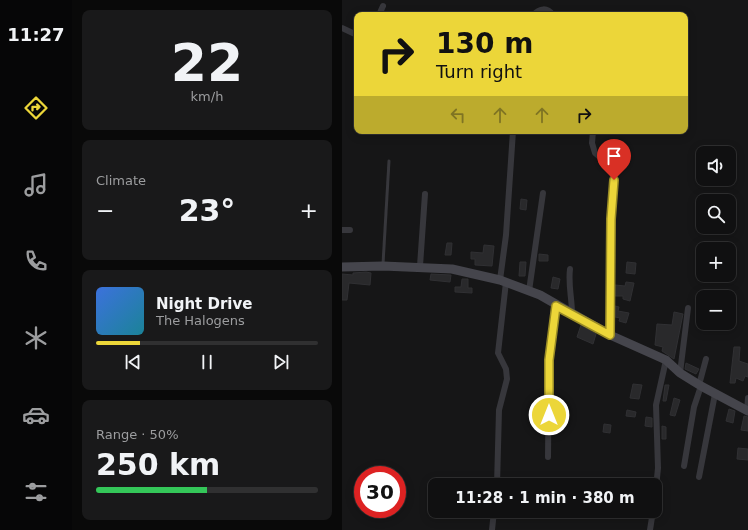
<!DOCTYPE html>
<meta charset="utf-8">
<style>
body{margin:0;font-family:"DejaVu Sans",sans-serif;background:#19191a;color:#f1f3f6;height:100vh;display:flex;flex-direction:column;font-size:15px;white-space:nowrap}
*{box-sizing:border-box;margin:0}
p{font-size:13px;color:#9c9d9f}
.icon{flex:none;width:22px;height:22px;fill:none;stroke:currentColor;stroke-width:2;stroke-linecap:round;stroke-linejoin:round}
.map{position:relative;flex:1;overflow:hidden}
.details{display:flex;flex-direction:column;gap:10px;padding:10px;background:#090909;width:270px}
.details>*{flex:none}
.guide{position:absolute;left:12px;top:12px;width:334px;height:122px;border-radius:8px;box-shadow:0 2px 10px #0003,0 0 0 1px #303031;background:#ecd639;color:#111;overflow:hidden}
.tools{position:absolute;left:354px;top:146px;display:grid;gap:8px}
.tools a{display:grid;place-items:center;width:40px;height:40px;border-radius:8px;background:#101011;box-shadow:0 2px 10px #0003,0 0 0 1px #303031;font-size:20px}
.speed{position:absolute;left:12px;top:466px;display:flex;gap:8px;font-size:20px;font-weight:700;text-align:center}
.speed>*{display:grid;place-content:center;width:52px;height:52px;border-radius:50%;background:#101011;box-shadow:0 2px 10px #0003,0 0 0 1px #303031;line-height:1}
.speed .limit{border:6px solid #d22;background:#fff;color:#111}
.pin{position:absolute;display:grid;place-items:center;width:34px;height:34px;color:#fff;margin:-41px -17px;border-radius:50% 50% 50% 0;rotate:-45deg;box-shadow:0 0 4px #0007}
.pin .icon{rotate:45deg}
.me{position:absolute;width:44px;margin:-22px;rotate:0deg;stroke-linejoin:round;filter:drop-shadow(0 0 3px #0008)}
.turn{display:flex;align-items:center;gap:14px;height:84px;padding:0 16px;font-size:18px}
.turn .icon{width:52px;height:52px;stroke-width:2.5}
.turn b{display:block;font-size:28px;line-height:34px}
.lanes{display:flex;align-items:center;height:38px;padding:0 16px;background:#0003;justify-content:center;gap:20px;direction:ltr}
.lanes .off{opacity:.35}
.big{font-size:30px;font-weight:700;line-height:1.1}
.details .card{flex:1;display:flex;flex-direction:column;justify-content:center;gap:6px;min-width:0;padding:0 14px;border-radius:8px;background:#19191a}
.details .dial{align-items:center;gap:0}
.dial b{font-size:52px;line-height:1}
.song{display:flex;align-items:center;gap:12px}
.cover{width:48px;height:48px;border-radius:6px;background:linear-gradient(135deg,hsl(220 70% 55%),hsl(190 70% 35%))}
.played{height:4px;border-radius:2px;background:linear-gradient(90deg,#ecd639 20%,#303031 20%)}
.keys{display:flex;justify-content:space-around;direction:ltr}
.heat{display:flex;justify-content:space-between;align-items:center;font-size:22px;direction:ltr}
.charge{height:6px;border-radius:3px;background:linear-gradient(90deg,#34c759 50%,#303031 0)}
.trip{position:absolute;left:86px;top:478px;width:234px;height:40px;border-radius:8px;background:#101011;box-shadow:0 2px 10px #0003,0 0 0 1px #303031;font-weight:700;line-height:40px;text-align:center}
main{display:flex;flex:1;min-height:0}
.tab-bar{display:flex;flex-direction:column;width:72px;justify-content:space-around;align-items:center;background:#060607;color:#9c9d9f}
.tab-bar .icon{width:28px;height:28px}
.tab-bar .on{color:#ecd639}
.tab-bar b{font-size:18px;color:#f1f3f6}
.map>svg:first-child{display:block}
.building{fill:#29292b;stroke:#303033}
.lines{fill:none;stroke-linecap:round;stroke-linejoin:round}
.service{stroke:#37373c;stroke-width:3}
.minor{stroke:#37373c;stroke-width:6}
.secondary{stroke:#45454c;stroke-width:9}
.route-casing{stroke:#998b25;stroke-width:10}
.route{stroke:#ecd639;stroke-width:7}
</style>
<main>
<nav class="tab-bar">
<b>11:27</b>
<svg class="icon on" aria-label="directions" viewBox="0 0 24 24"><path d="M12 3l9 9-9 9-9-9zM9 14v-3h6M13 9l2 2-2 2"/></svg>
<svg class="icon" aria-label="music" viewBox="0 0 24 24"><path d="M9 18V5l10-2v13"/><circle cx="6" cy="18" r="3"/><circle cx="16" cy="16" r="3"/></svg>
<svg class="icon" aria-label="phone" viewBox="0 0 24 24"><path d="M5 4h4l2 5-3 2q2 4 5 5l2-3 5 2v4C11 20 4 13 5 4z"/></svg>
<svg class="icon" aria-label="climate" viewBox="0 0 24 24"><path d="M12 3v18M4 7l16 10M4 17L20 7"/></svg>
<svg class="icon" aria-label="car" viewBox="0 0 24 24"><path d="M5 17H2v-5l4-1 3-4h7l3 4 3 1v5h-3M9 17h6M6 11h13"/><circle cx="7" cy="17" r="2"/><circle cx="17" cy="17" r="2"/></svg>
<svg class="icon" aria-label="filters" viewBox="0 0 24 24"><path d="M4 7h16M4 17h16"/><circle cx="9" cy="7" r="2"/><circle cx="15" cy="17" r="2"/></svg>
</nav>
<section class="details">
<div class="card dial"><b>22</b><p>km/h</p></div>
<div class="card"><p>Climate</p>
<div class="heat"><a>−</a><b class="big">23°</b><a>+</a></div>
</div>
<div class="card">
<div class="song"><i class="cover"></i><div><b>Night Drive</b><p>The Halogens</p></div></div>
<div class="played"></div>
<div class="keys"><svg class="icon" aria-label="previous" viewBox="0 0 24 24"><path d="M18 5L8 12l10 7zM5 5v14"/></svg><svg class="icon" aria-label="pause" viewBox="0 0 24 24"><path d="M8 5v14M16 5v14"/></svg><svg class="icon" aria-label="next" viewBox="0 0 24 24"><path d="M6 5l10 7-10 7zM19 5v14"/></svg></div>
</div>
<div class="card"><p>Range · 50%</p><b class="big">250 km</b><div class="charge"></div></div>
</section>
<div class="map">
<svg width="406" height="530" viewBox="0 0 406 530">
<rect width="100%" height="100%" fill="#161617"/>
<!-- building -->
<path class="building" d="M 179,199 L 185,200 L 184,210 L 178,209 Z
M 105,243 L 110,243 L 109,255 L 103,255 Z
M 142,245 L 152,246 L 150,266 L 133,265 L 133,259 L 129,259 L 129,252 L 141,253 Z
M 197,254 L 206,255 L 206,261 L 197,261 Z
M 178,262 L 184,262 L 183,276 L 177,276 Z
M 285,262 L 294,263 L 293,274 L 284,273 Z
M 24,272 L 29,273 L 28,285 L 7,283 L 5,300 L 0,300 L 0,274 L 11,275 L 11,273 Z
M 89,274 L 109,275 L 108,282 L 88,280 Z
M 211,277 L 218,279 L 216,289 L 209,288 Z
M 120,279 L 126,279 L 126,288 L 130,288 L 130,293 L 113,292 L 113,287 L 119,287 Z
M 284,282 L 292,283 L 288,301 L 281,299 L 281,296 L 273,296 L 273,285 L 283,286 Z
M 273,306 L 277,307 L 276,311 L 287,313 L 284,323 L 277,321 L 278,318 L 273,317 Z
M 332,312 L 341,314 L 332,359 L 320,351 L 321,347 L 313,345 L 315,324 L 330,325 Z
M 239,325 L 254,334 L 251,344 L 235,337 Z
M 392,347 L 398,347 L 397,361 L 406,364 L 406,377 L 403,376 L 401,381 L 394,378 L 393,383 L 388,383 Z
M 344,363 L 357,369 L 354,374 L 343,369 Z
M 291,384 L 300,385 L 297,399 L 288,398 Z
M 323,385 L 327,385 L 324,401 L 321,401 Z
M 332,398 L 338,400 L 333,416 L 328,415 Z
M 387,409 L 393,411 L 391,423 L 384,421 Z
M 285,410 L 294,412 L 293,417 L 284,416 Z
M 402,416 L 406,417 L 406,431 L 399,430 Z
M 304,417 L 310,418 L 310,427 L 303,426 Z
M 262,424 L 269,425 L 268,433 L 261,432 Z
M 320,426 L 324,427 L 324,439 L 320,439 Z
M 396,448 L 406,449 L 406,460 L 395,459 Z"/>
<g class="lines">
<!-- service -->
<path class="service" d="M 41,264 L 47,161"/>
<!-- minor -->
<path class="minor" d="M 37,15 L 41,6
M 191,15 C 198,8 205,7 211,15
M 0,28 L 15,35
M 251,131 L 250,143 L 253,153 L 266,164 L 271,172 L 269,219 L 268,335
M 0,230 L 8,230
M 78,266 L 83,194
M 228,269 C 226,285 230,298 230,314
M 158,280 L 164,235 L 171,131
M 187,291 L 201,193
M 338,373 L 346,308
M 357,385 L 364,359
M 405,411 L 406,398
M 206,457 L 207,360 L 214,306
M 342,466 L 352,407 L 359,386
M 357,477 L 373,394
M 155,485 L 157,410 L 165,379 L 164,369 L 156,353 L 164,282
M 313,498 L 316,468 L 314,405 L 324,360
M 150,530 L 152,511
M 308,530 L 311,511"/>
<!-- secondary -->
<path class="secondary" d="M 0,267 L 41,266 L 110,269 L 158,280 L 198,295 L 268,335 L 324,360 L 338,373 L 359,386 L 406,411"/>
</g>
<g class="lines">
<!-- route casing -->
<g class="route-casing">
<path id="route" d="M 207,415 L 207,360 L 214,306 L 268,335 L 269,219 L 272,180"/>
</g>
<!-- route -->
<use href="#route" class="route"/>
</g>
</svg>
<div class="tools">
<a><svg class="icon" aria-label="sound" viewBox="0 0 24 24"><path d="M4 9h4l5-4v14l-5-4H4zM17 9q2 3 0 6"/></svg></a>
<a><svg class="icon" aria-label="search" viewBox="0 0 24 24"><circle cx="10" cy="10" r="6"/><path d="M15 15l6 6"/></svg></a>
<a>+</a>
<a>−</a>
</div>
<div class="speed"><div class="limit">30</div></div>
<div class="pin" style="left:272px;top:180px;background:#d93025"><svg class="icon" aria-label="arrive" viewBox="0 0 24 24"><path d="M6 21V4h12l-3 4 3 4H6"/></svg></div>
<svg class="me" style="left:207px;top:415px" viewBox="-20 -20 40 40"><circle r="17" fill="#ecd639" stroke="#fff" stroke-width="3"/><path d="M0-11L8 9 0 5-8 9z" fill="#fff"/></svg>
<div class="trip">11:28 · 1 min · 380 m</div>
<div class="guide">
<div class="turn"><svg class="icon" aria-label="right" viewBox="0 0 24 24"><path d="M7 20v-9h11M14 6l5 5-5 5"/></svg><div><b>130 m</b>Turn right</div></div>
<div class="lanes"><svg class="icon off" aria-label="left" viewBox="0 0 24 24"><path d="M17 20v-9H6M10 6l-5 5 5 5"/></svg><svg class="icon off" aria-label="ahead" viewBox="0 0 24 24"><path d="M12 20V5M6 11l6-6 6 6"/></svg><svg class="icon off" aria-label="ahead" viewBox="0 0 24 24"><path d="M12 20V5M6 11l6-6 6 6"/></svg><svg class="icon" aria-label="right" viewBox="0 0 24 24"><path d="M7 20v-9h11M14 6l5 5-5 5"/></svg></div>
</div>
</div>
</main>
